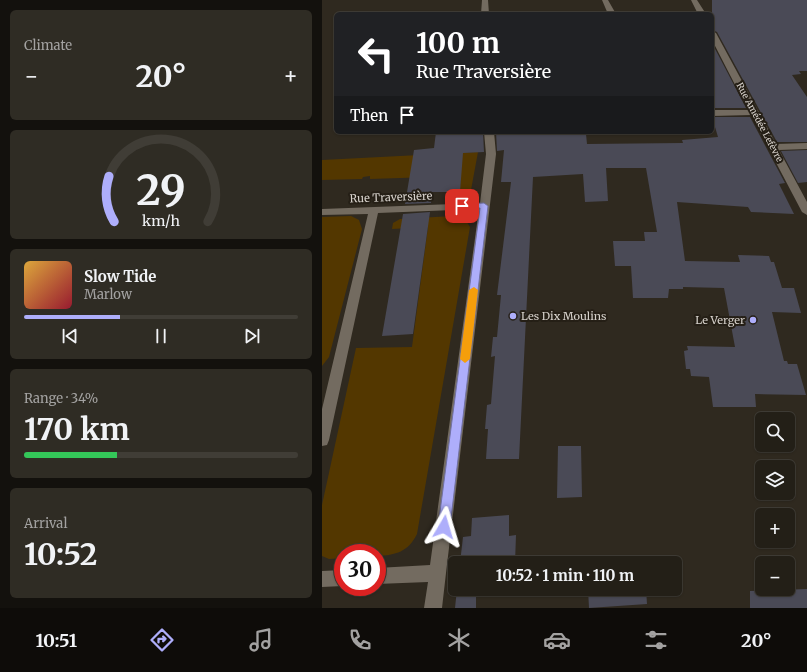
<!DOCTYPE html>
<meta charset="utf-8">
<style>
body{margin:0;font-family:Merriweather,serif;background:#2f2c24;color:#f1f3f6;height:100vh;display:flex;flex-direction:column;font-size:15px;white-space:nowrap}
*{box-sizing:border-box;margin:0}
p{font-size:13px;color:#a3a2a1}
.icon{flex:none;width:22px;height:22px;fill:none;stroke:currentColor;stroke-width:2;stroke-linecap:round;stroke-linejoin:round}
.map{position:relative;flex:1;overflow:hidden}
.side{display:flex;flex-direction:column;gap:10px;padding:10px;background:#13110d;width:322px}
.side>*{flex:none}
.banner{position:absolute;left:12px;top:12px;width:380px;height:122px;border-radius:6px;box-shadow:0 1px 3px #0004,0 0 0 1px #403d36;background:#202124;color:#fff;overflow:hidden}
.fabs{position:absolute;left:433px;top:412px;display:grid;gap:8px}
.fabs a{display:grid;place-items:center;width:40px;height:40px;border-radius:6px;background:#231f17;box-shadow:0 1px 3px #0004,0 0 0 1px #403d36;font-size:20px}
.speed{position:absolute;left:12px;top:544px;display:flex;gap:8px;font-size:20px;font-weight:700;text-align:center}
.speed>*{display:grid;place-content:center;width:52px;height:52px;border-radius:50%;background:#231f17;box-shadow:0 1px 3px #0004,0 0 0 1px #403d36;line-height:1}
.speed .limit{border:6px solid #d22;background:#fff;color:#111}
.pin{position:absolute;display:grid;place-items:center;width:34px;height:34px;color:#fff;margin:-17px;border-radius:8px;box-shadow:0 2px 6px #0006}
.me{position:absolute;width:44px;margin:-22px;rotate:7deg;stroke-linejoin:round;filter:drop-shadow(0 0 3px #0008)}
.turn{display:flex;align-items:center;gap:14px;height:84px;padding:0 16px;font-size:18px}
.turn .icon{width:52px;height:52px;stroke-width:2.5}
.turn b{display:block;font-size:28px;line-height:34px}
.then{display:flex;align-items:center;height:38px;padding:0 16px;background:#0003;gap:8px;font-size:15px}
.big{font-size:30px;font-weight:700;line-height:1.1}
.side .tile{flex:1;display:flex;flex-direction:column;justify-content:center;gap:6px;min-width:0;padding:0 14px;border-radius:6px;background:#2f2c24}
.side .dial{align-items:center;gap:0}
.dial svg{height:104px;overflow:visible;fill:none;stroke:#403d36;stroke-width:7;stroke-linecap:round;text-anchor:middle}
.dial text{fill:#f1f3f6;stroke:none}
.song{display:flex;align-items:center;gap:12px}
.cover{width:48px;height:48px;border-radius:6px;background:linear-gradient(135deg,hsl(40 70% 55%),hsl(350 70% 35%))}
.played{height:4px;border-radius:2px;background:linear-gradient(90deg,#aeaefb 35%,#403d36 35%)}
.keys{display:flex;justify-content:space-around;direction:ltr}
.heat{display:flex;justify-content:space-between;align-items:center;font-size:22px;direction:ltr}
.charge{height:6px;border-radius:3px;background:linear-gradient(90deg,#34c759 34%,#403d36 0)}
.trip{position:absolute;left:126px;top:556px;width:234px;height:40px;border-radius:6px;background:#231f17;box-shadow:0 1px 3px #0004,0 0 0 1px #403d36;font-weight:700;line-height:40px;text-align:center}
.tab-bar{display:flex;height:64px;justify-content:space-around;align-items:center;background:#0e0c09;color:#a3a2a1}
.tab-bar .icon{width:28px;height:28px}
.tab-bar .active{color:#aeaefb}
.tab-bar b{font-size:18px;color:#f1f3f6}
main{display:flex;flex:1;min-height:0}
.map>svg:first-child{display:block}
.green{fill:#533700}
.building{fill:#4a4a56}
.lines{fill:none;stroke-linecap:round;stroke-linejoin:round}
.street{fill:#736b60;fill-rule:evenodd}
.route{fill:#aeaefb;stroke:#7171a3}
.slow{fill:#f59e0b}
.poi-dot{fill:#aeaefb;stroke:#251f16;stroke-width:1.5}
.labels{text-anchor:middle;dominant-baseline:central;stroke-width:4;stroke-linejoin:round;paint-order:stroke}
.far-street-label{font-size:9px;fill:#d7d2cc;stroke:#251f16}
.street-label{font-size:11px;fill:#d7d2cc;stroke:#251f16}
.poi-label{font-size:11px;fill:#d7d2cc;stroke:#251f16;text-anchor:start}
</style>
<main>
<section class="side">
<div class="tile"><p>Climate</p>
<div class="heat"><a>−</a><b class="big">20°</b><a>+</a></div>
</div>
<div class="tile dial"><svg viewBox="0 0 100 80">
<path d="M14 69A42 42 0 1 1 86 69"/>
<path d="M14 69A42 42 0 0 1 10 34" stroke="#aeaefb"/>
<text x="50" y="56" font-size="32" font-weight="700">29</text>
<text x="50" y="72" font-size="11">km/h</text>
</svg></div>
<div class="tile">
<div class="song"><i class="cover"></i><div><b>Slow Tide</b><p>Marlow</p></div></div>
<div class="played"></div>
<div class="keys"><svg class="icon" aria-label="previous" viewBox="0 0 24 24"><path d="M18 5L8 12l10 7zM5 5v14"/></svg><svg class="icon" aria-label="pause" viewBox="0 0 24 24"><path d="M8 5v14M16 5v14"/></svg><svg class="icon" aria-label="next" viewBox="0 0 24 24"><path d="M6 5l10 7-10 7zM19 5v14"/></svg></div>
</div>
<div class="tile"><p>Range · 34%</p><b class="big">170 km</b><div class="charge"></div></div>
<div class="tile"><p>Arrival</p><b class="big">10:52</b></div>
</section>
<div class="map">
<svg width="485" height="608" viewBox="0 0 485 608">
<rect width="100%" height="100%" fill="#2f291f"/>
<!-- green -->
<path class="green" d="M 156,152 L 149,190 L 142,195 L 137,197 L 139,176 L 48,179 L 48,176 L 41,177 L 40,179 L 0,180 L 0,160 Z
M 29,216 L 37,220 L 40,229 L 7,357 L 0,366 L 0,217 Z
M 131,216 L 143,219 L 148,227 L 95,534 C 86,552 74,555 55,556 L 55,553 L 21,553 L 21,558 L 7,559 L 0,556 L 0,505 L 34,348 L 90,347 L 106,227 L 70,229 L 71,223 L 78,219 Z"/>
<!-- building -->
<path class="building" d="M 390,0 L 485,0 L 485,71 L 477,71 L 479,74 L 470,75 L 485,97 L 485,142 L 455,142 L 395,32 L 390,30 Z
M 390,43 L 424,108 L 390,108 Z
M 390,117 L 428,117 L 463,183 L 457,184 L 472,214 L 429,212 L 426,207 L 355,202 L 363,261 L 418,262 L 416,255 L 447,256 L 449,262 L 452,262 L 460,288 L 472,288 L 479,313 L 450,312 L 462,361 L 465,361 L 466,364 L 475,364 L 484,395 L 433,394 L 434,407 L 391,407 L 387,377 L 369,376 L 368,369 L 364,369 L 362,351 L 366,350 L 365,346 L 413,347 L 402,288 L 361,287 L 361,289 L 347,289 L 346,298 L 311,298 L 309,266 L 293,266 L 291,241 L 323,241 L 322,232 L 335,232 L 324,168 L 284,168 L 286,201 L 263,202 L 261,174 L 211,177 L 197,459 L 164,459 L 166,429 L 163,429 L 165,405 L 169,404 L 173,356 L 169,357 L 171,337 L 175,337 L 179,295 L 175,295 L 189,182 L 179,182 L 182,150 L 175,151 L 174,132 L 264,134 L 265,144 L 361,143 L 360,140 L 396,137 Z
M 114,132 L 161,132 L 162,152 L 141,153 L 138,192 L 110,192 L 109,203 L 83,204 L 92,150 L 112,148 Z
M 485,150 L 485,182 L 476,183 L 459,151 Z
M 108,212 L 91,334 L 60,336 L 81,214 Z
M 236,446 L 259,446 L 260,497 L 235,498 Z
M 187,515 L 187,536 L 194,535 L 193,563 L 138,563 L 141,537 L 149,536 L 150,518 Z
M 135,589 L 192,589 L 192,593 L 154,594 L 154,608 L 133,608 Z
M 266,589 L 324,589 L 325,604 L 267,608 Z
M 485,589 L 485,608 L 428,608 L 428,591 Z"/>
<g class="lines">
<!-- street -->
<path class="street" d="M 160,0 L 166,0 L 167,14 L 159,14 Z
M 280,0 L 286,0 L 294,14 L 286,14 Z
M 369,0 L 375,0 L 384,14 L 376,14 Z
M 390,31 L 394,33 L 454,144 L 485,143 L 485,149 L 457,150 L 485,202 L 485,215 L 480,212 L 429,115 L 390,116 L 390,110 L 426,110 L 390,40 Z
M 162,132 L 172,132 L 174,154 L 124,573 L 120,608 L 102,608 L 106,582 L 55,584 L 55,568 L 108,565 L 157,209 L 56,213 L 7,440 L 5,445 L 0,446 L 0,409 L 46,214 L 0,215 L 0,209 L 158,203 L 164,154 Z
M 21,570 L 21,586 L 0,587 L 0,571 Z"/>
</g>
<!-- route -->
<path class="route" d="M 162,203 L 166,206 L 128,527 L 126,531 L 122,533 L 118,531 L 116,527 L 158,208 L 140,209 L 136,206 L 140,204 Z"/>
<!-- slow -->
<path class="slow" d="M 152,287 L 156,290 L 148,359 L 143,363 L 138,359 L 147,290 Z"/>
<!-- markers -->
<g class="poi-dot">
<circle cx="191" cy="316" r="4"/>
<circle cx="431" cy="320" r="4"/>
</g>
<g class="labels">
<!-- far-street labels -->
<g class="far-street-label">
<text transform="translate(438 122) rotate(62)">Rue Amédée Lefèvre</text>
</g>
<!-- street labels -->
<g class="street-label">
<text transform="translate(69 197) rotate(-2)">Rue Traversière</text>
</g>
<!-- poi labels -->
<g class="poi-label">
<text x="199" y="316">Les Dix Moulins</text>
<text x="423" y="320" text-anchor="end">Le Verger</text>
</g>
</g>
</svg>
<div class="fabs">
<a><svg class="icon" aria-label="search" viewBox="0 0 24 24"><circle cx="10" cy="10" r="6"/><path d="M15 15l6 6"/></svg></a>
<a><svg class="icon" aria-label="layers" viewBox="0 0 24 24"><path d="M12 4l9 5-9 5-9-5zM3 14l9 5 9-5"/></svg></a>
<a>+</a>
<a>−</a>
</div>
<div class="speed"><div class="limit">30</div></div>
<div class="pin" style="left:140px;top:206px;background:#d93025"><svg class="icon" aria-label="arrive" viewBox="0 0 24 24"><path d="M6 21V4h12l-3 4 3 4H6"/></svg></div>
<svg class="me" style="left:122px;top:527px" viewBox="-20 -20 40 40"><path d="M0-17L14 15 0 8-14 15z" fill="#aeaefb" stroke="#fff" stroke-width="4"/></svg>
<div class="trip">10:52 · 1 min · 110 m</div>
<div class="banner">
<div class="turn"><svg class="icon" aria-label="left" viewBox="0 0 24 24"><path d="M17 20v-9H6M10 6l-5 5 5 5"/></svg><div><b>100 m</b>Rue Traversière</div></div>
<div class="then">Then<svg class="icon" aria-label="arrive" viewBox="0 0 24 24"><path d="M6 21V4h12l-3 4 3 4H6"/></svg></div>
</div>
</div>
</main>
<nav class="tab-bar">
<b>10:51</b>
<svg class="icon active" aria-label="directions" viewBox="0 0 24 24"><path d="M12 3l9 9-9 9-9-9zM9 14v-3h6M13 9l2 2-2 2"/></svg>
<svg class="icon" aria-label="music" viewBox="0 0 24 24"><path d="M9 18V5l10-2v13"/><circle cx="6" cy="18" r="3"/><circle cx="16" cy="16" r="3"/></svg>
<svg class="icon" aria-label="phone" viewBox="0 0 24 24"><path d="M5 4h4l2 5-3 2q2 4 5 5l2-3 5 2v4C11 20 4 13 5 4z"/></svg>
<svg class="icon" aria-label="climate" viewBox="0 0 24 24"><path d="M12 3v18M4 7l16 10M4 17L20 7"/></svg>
<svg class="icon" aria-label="car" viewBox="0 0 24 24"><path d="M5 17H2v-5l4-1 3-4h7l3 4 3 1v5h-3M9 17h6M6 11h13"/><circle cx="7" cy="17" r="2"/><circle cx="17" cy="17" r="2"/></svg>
<svg class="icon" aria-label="filters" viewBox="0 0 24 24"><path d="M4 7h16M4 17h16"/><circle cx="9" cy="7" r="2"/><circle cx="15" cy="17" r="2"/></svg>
<b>20°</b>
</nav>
